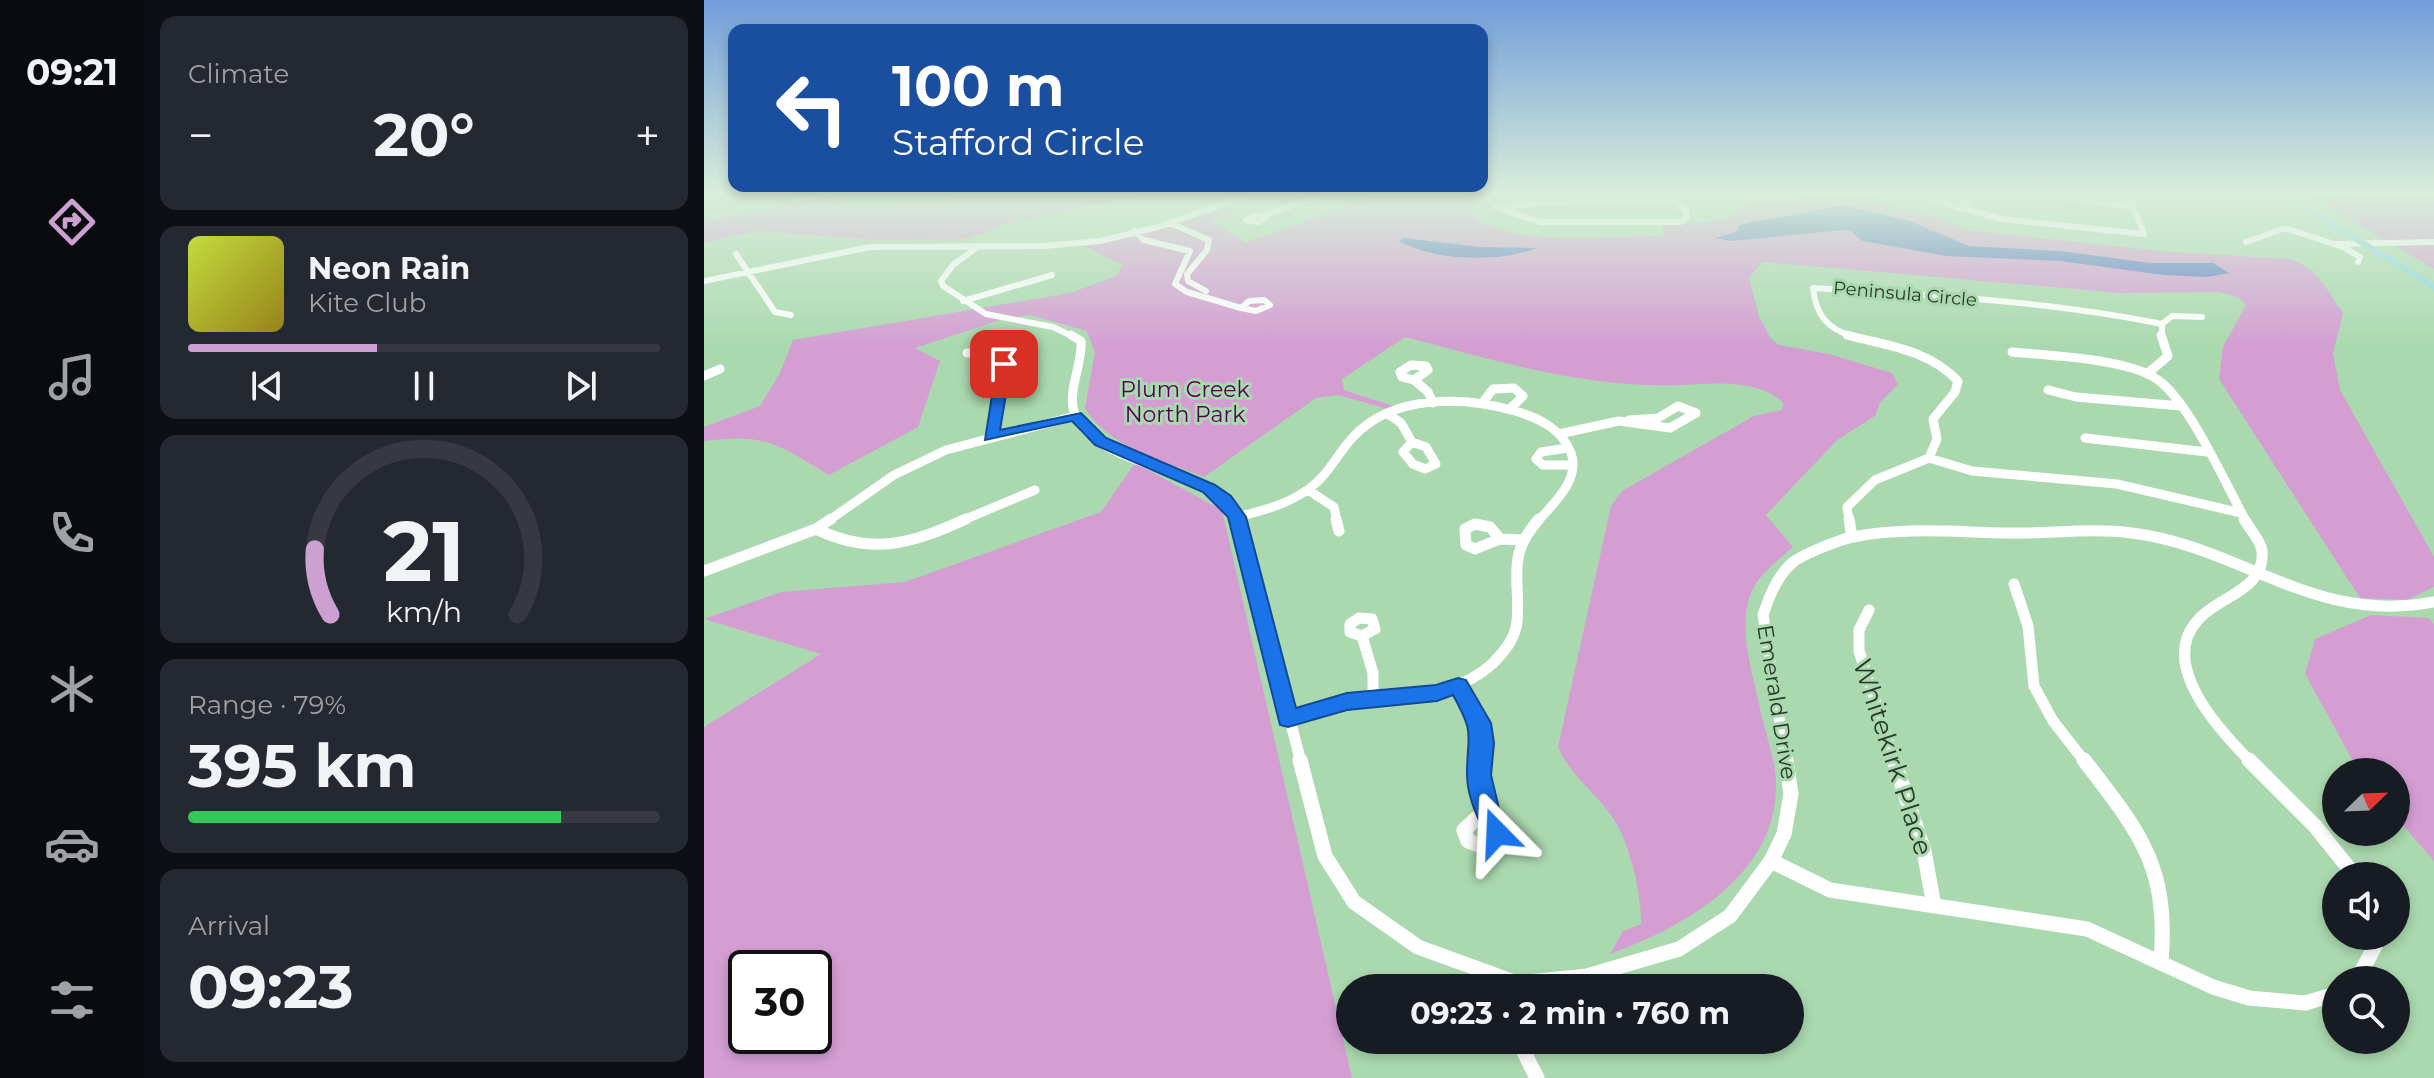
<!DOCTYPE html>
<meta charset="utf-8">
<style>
body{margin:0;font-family:Montserrat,sans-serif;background:#242831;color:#f1f3f6;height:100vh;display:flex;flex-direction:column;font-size:30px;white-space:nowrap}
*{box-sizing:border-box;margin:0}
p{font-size:26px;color:#9ea1a6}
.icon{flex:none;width:44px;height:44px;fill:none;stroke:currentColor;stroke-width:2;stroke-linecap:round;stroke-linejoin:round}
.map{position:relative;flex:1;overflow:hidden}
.side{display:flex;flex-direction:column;gap:16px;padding:16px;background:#0d0f14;width:560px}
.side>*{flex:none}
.guide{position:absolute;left:24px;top:24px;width:760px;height:168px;border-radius:16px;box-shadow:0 4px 12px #0003;background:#1a4fa0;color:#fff;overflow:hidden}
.needle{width:52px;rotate:67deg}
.fabs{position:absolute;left:1618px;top:758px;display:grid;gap:16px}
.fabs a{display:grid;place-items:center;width:88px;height:88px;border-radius:50%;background:#171b24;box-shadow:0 4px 12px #0003;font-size:40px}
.speed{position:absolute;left:24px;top:950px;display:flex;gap:16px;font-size:40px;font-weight:700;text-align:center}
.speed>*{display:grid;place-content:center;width:104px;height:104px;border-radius:50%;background:#171b24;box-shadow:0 4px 12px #0003;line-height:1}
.speed .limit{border:4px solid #111;border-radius:12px;background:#fff;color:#111}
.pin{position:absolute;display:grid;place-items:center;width:68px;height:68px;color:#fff;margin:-34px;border-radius:16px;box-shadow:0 4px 12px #0006}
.me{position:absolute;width:88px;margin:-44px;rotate:339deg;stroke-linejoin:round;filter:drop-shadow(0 0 6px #0008)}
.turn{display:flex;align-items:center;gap:28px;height:168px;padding:0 32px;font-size:36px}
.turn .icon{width:104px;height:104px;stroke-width:2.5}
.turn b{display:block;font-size:56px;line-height:68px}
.big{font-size:60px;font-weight:700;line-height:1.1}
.side .card{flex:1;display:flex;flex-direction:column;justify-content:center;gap:12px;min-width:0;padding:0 28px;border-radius:16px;background:#242831}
.side .dial{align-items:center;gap:0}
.dial svg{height:208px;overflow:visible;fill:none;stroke:#363941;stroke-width:7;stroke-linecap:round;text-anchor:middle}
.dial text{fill:#f1f3f6;stroke:none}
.song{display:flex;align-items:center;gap:24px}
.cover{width:96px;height:96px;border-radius:12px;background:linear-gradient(135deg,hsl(70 70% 55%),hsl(50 70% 35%))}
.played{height:8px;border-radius:4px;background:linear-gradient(90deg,#cca0d0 40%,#363941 40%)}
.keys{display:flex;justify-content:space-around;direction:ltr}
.heat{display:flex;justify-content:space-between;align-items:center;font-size:44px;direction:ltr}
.charge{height:12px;border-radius:6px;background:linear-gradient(90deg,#34c759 79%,#363941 0)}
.trip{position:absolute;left:632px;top:974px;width:468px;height:80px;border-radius:40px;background:#171b24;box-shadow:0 4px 12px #0003;font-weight:700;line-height:80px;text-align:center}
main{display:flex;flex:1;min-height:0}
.tabs{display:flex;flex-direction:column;width:144px;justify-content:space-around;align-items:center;background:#090b0e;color:#9ea1a6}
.tabs .icon{width:56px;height:56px}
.tabs .current{color:#cca0d0}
.tabs b{font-size:36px;color:#f1f3f6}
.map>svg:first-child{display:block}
.green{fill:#d49ed3;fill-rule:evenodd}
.water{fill:#607cc5}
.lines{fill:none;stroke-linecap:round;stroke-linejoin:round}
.minor-far3{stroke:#fff;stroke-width:6}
.minor-far2{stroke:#fff;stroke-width:9}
.minor-far1{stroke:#fff;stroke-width:11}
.minor{stroke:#fff;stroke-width:15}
.major{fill:#8dd6df;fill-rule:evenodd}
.route{fill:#1a73e8;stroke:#114b97;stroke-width:2}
.labels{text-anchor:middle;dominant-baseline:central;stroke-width:6;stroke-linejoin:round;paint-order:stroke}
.far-street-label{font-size:18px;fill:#263928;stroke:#abd9af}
.park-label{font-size:22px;fill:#530055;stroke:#abd9af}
.street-label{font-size:22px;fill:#263928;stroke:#abd9af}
.near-street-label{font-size:26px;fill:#263928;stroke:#abd9af}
</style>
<main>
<nav class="tabs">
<b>09:21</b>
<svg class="icon current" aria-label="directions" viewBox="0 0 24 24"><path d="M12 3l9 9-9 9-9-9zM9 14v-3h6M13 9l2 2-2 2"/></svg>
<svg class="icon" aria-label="music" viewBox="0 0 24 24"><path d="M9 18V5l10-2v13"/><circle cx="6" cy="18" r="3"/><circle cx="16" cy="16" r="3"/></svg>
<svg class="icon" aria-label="phone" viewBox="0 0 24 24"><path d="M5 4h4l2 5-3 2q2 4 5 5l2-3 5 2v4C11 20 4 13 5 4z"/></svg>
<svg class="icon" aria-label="climate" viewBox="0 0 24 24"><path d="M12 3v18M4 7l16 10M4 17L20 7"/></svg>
<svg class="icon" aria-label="car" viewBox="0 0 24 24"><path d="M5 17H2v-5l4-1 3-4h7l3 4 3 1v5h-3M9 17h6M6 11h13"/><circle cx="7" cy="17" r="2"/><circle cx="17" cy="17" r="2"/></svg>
<svg class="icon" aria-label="filters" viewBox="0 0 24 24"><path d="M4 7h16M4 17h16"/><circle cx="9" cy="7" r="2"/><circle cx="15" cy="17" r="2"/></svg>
</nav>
<section class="side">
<div class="card"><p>Climate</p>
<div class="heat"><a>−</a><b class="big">20°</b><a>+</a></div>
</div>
<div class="card">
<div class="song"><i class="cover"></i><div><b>Neon Rain</b><p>Kite Club</p></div></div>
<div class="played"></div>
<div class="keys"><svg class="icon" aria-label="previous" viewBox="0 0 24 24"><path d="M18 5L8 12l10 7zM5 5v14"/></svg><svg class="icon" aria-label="pause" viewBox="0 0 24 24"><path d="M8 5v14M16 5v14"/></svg><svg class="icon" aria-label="next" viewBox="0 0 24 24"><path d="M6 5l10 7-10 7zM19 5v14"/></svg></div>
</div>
<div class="card dial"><svg viewBox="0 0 100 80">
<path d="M14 69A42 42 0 1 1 86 69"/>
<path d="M14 69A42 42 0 0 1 8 44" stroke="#cca0d0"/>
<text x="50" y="56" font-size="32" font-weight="700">21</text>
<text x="50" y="72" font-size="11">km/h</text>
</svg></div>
<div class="card"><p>Range · 79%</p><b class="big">395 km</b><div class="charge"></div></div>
<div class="card"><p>Arrival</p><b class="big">09:23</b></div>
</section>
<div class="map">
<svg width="1730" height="1078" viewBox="0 0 1730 1078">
<rect width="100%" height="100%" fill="#abd9af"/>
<!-- green -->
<path class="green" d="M 250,195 L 437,195 L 302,224 L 264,239 L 171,240 L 55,231 L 0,242 L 0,222 L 126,196 L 135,206 L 249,205 Z
M 675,195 L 783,195 L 762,205 L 771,210 L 783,209 L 768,212 L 770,217 C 811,248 908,236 959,236 L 959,225 L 1022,220 L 1047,201 L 1057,199 L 1076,201 L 1128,195 L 1158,198 L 1157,195 L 1168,195 L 1173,201 L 1245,221 L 1261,230 L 1467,252 L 1586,259 C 1614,268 1623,290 1639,313 L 1629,353 L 1636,390 L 1730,557 L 1730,587 L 1703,600 L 1656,598 L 1515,379 L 1519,347 L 1542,305 L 1534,297 L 1515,292 L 1416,293 L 1059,262 L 1045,277 L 1055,316 L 1067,339 L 1075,345 L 1125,354 L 1188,373 L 1194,384 L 1176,403 L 1171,416 L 1133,440 L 1062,515 L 1089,547 C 1071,563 1050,577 1044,602 C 1036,636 1048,671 1055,704 C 1060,729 1071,757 1072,782 C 1075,874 981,927 906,954 L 919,931 L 937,924 C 938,896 926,845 911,821 C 894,794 867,777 854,747 L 907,506 L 918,491 L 1050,416 L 1078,410 L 1079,403 C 1057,379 1009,383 979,385 C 883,389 793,361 701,337 L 638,379 L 640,390 L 692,407 L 684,409 L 634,395 L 612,398 L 500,477 C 459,460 405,448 381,408 L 391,352 L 383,331 L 326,315 L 299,319 L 211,348 L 236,361 L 214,427 L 125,475 C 73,444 63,433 0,441 L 0,427 L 56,406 L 76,373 L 89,340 L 366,293 L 412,276 L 419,265 L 380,246 L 459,229 L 524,206 L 531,211 L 508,221 L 541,243 Z
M 1605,195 L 1730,195 L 1730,269 Z
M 431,463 L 518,510 L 648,1078 L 0,1078 L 0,727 L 117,654 L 0,619 L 77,592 L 201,582 L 397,512 ZM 42,968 L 110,968 L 110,1036 L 42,1036 Z
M 1667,615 L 1725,618 L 1730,624 L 1730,861 L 1692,817 L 1692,772 L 1655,772 L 1601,674 L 1611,639 Z"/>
<!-- water -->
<path class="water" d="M 1139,205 L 1206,221 L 1265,246 L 1356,251 L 1447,263 L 1509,263 L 1525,273 L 1503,277 L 1460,275 L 1356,261 L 1243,256 L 1158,241 L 1147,231 L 1140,230 L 1027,241 L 1011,238 L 1032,232 L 1035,225 Z
M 700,238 L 776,247 L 833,248 C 794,263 731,261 695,241 Z"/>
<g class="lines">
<!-- minor-far3 -->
<path class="minor-far3" d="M 1212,195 L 1298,219 L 1440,234 L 1424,195
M 1347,196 L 1430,207
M 88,199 L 116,195
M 853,202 L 971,201
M 856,202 L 792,207 L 836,222 L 976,222 L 983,217 L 982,210 L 962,195
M 1255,208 L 1272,195
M 553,215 L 562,218 L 554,222 L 542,220 Z
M 559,216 L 618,195
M 466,223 L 505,240 L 503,250 L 483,274 L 484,281 L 502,291
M 430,231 L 440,240 L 486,251 L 471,284 L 483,292 L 537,308
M 1542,242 L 1581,228 L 1639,247 L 1656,257 L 1654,262
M 1632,244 L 1730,242
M 275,246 L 249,265 L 237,281 L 239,286 L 282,314 L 349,327 L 370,337
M 32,254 L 71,312 L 87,315
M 0,281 L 166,247 L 339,246 L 396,241 L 454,227 L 545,195
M 560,300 L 566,305 L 552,311 L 537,308 L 545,301 Z
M 259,301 L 348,275
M 1150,337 C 1123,329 1112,315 1109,288 C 1225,295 1344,301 1458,324
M 1458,337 L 1458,324 L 1468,316 L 1498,317"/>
<!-- minor-far2 -->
<path class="minor-far2" d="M 367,335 L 377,341 C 379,364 362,392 371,415 C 395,470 510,465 534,521
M 1143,335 C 1183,346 1224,349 1254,381 L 1251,392 L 1229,419 L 1233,439 L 1225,458 L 1171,480 L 1143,507 L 1145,521
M 1308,352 C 1345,356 1431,358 1458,383 C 1489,410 1521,483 1542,521
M 263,353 L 286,353 L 300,364 L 287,437
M 707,365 L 722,366 L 724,370 L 710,380 L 698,377 L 696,372 Z
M 1443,374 L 1464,356 L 1457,335
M 0,376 L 16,369
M 710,380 L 724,392 L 729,403
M 1344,390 L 1372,397 L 1477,406
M 779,402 L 789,389 L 810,388 L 819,396 L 807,408
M 684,414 L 697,423 L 708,442
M 855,434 L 915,421 L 966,428 L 992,413 L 974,406 L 954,418 L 925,420
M 1381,438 L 1503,452
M 708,442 L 722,447 L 732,464 L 721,469 L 709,464 L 699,452 Z
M 864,448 L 837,452 L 832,459 L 839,465 L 869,465
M 1225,458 L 1268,471 L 1413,484 L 1537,513
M 604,490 L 630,507 L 633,521
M 533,517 C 558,511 585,504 606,488 C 625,474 634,453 649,437 C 689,394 760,396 811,411 C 835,418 858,429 867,453 C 877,479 849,504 834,521
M 124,521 L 190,475 L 242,450 L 371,416
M 257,521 L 331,490"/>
<!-- minor-far1 -->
<path class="minor-far1" d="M 533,519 L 597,762
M 632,519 L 635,531
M 1145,519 L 1148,537
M 1540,519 C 1545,528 1557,541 1558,551 C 1562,590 1513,597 1494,620 C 1453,664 1516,731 1547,762
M 771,524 L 786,527 L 796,539 L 771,549 L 762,545 L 761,529 Z
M 112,529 C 168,556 207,544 262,519
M 796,539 L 819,540
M 0,571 L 112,529 L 127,519
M 1310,584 L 1324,626 L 1330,686 L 1349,721 L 1381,762
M 1165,610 L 1155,630 L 1155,651 L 1191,762
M 655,618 L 668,619 L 671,629 L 658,636 L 646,632 L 646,624 Z
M 658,636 L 669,673 L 669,697
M 754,686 L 776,723 L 777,762
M 584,719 C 609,711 635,703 661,699 C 708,691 751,698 788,664 C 800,652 811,639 813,622 C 817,579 801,557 835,519
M 1082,762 L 1059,615 C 1065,597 1073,576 1088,563 C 1097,555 1137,539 1149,537 C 1201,526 1260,533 1313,533 C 1350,533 1391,528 1428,533 C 1539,547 1609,625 1730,602"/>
<!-- minor -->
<path class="minor" d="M 596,760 L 621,856 L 650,902 L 714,947 L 813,983 L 883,976 L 975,949 L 1026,916 L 1067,861 L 1080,834 L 1087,794 L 1082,760
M 777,760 L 775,775 L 785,819
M 1190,760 L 1220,851 L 1230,906
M 1380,760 C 1436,833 1465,866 1457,962
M 1545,760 L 1611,826 L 1651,876
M 773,818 L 785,819 L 794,829 L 788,841 L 775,845 L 764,841 L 760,830 Z
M 1067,861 L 1126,890 L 1383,929 L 1509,987 L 1545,998 L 1601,1003 L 1632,994
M 1653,980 L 1672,944 L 1672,936
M 814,1040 L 833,1078"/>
<!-- major -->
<path class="major" d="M 1584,195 L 1592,195 L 1594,200 L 1730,283 L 1730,290 L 1587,203 Z"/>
</g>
<!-- sky -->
<linearGradient id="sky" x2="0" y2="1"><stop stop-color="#719eda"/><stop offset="0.56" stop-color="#d9eedb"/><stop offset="1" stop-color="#d9eedb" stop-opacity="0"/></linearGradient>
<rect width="1730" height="346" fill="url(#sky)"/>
<!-- route -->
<path class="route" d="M 300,359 L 307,364 L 296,430 L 377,413 L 402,438 L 511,485 L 527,496 L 542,517 L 592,708 L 643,693 L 732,685 L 754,678 L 762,680 L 787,723 L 790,743 L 787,775 L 796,813 L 804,825 L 802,840 L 793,843 L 784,840 C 775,820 763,798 763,774 C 763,732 772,737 749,695 L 733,701 L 643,710 L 584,727 L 576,725 L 524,517 L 499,492 L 391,445 L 368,421 L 281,440 L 293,364 Z"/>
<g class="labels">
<!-- far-street labels -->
<g class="far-street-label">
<text transform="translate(1201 294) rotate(5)">Peninsula Circle</text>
</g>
<!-- park labels -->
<g class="park-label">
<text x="481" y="389">Plum Creek<tspan x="481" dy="25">North Park</tspan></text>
</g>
<!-- street labels -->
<g class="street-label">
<text transform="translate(1073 702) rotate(81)">Emerald Drive</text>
</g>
<!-- near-street labels -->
<g class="near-street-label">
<text transform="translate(1189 757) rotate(72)">Whitekirk Place</text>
</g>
</g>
</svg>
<div class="fabs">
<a><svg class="needle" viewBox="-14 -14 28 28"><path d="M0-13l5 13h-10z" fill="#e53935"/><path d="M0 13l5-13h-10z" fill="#9ea1a6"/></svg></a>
<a><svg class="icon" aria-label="sound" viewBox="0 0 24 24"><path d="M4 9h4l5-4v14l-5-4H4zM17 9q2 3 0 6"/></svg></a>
<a><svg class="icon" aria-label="search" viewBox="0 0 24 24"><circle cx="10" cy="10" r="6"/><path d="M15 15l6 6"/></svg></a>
</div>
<div class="speed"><div class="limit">30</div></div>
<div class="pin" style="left:300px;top:364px;background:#d93025"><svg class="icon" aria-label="arrive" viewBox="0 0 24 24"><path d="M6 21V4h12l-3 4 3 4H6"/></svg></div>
<svg class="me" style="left:793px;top:833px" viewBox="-20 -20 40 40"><path d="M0-17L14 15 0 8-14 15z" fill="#1a73e8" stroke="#fff" stroke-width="4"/></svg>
<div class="trip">09:23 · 2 min · 760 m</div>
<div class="guide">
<div class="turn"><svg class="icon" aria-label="left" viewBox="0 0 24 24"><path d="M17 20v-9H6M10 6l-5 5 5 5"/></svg><div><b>100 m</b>Stafford Circle</div></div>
</div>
</div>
</main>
